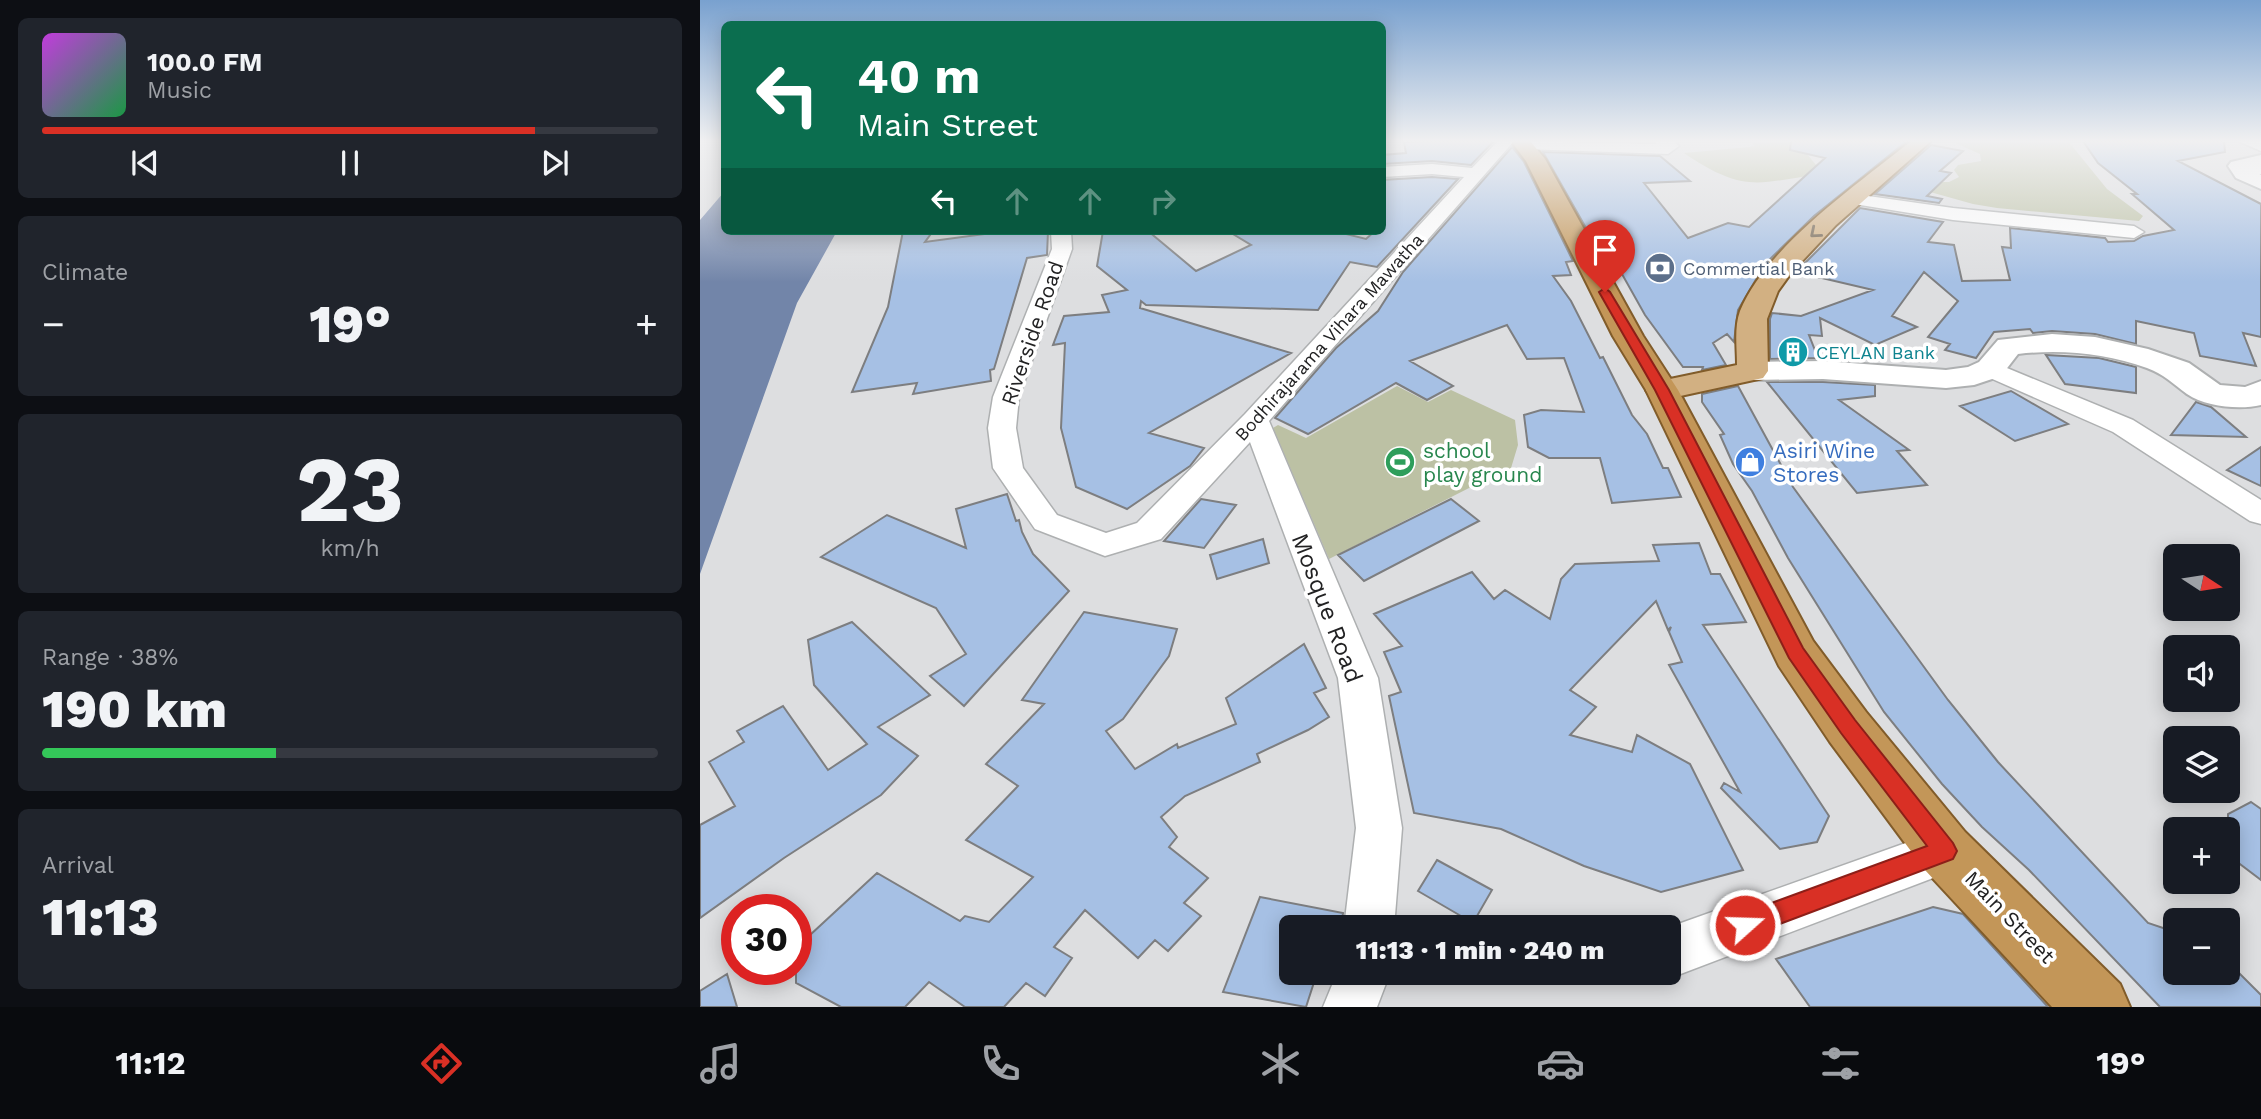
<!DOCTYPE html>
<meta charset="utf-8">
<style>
body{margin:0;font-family:"Work Sans",sans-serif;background:#20242c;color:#f1f3f6;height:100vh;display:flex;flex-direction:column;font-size:26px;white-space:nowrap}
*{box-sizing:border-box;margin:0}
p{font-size:23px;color:#9ea1a6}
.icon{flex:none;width:38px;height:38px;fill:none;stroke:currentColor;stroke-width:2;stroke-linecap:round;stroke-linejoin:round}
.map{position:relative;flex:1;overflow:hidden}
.side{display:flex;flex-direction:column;gap:18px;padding:18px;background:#0d0f14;width:700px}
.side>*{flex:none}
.banner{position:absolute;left:21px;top:21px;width:665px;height:214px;border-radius:10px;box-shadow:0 4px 18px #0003;background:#0b6e4f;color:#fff;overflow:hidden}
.needle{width:46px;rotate:102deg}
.controls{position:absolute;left:1463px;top:544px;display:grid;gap:14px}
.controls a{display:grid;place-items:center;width:77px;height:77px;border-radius:10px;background:#171b24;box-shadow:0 4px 18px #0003;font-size:35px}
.speed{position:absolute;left:21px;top:894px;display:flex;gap:14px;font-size:35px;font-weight:700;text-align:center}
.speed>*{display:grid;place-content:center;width:91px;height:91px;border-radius:50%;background:#171b24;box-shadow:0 4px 18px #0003;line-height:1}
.speed .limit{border:10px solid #d22;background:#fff;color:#111}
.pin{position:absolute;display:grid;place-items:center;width:60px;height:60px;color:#fff;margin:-72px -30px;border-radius:50% 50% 50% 0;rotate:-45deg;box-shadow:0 0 7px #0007}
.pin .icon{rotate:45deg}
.me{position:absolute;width:77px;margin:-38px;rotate:70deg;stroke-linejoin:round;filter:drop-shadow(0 0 5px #0008)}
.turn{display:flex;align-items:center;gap:24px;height:147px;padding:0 21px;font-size:32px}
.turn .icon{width:91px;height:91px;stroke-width:2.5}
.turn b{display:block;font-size:49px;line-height:60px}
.lanes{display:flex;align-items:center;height:66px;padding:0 21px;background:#0003;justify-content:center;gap:35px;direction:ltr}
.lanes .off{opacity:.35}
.big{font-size:52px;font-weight:800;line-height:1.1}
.side .widget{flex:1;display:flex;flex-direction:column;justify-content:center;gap:10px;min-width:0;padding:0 24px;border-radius:10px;background:#20242c}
.side .dial{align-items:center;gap:0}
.dial b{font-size:91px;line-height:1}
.song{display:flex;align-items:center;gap:21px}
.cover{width:84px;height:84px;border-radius:10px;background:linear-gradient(135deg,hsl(290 70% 55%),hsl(140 70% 35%))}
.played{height:7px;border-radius:4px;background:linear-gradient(90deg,#d93025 80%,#363941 80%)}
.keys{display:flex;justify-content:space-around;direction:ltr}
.heat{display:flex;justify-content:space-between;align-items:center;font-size:38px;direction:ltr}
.charge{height:10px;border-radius:5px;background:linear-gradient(90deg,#34c759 38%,#363941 0)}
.trip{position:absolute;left:579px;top:915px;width:402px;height:70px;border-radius:10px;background:#171b24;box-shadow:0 4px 18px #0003;font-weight:800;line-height:70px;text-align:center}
.tab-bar{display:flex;height:112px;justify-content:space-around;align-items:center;background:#090b0e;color:#9ea1a6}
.tab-bar .icon{width:49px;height:49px}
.tab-bar .active{color:#d93025}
.tab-bar b{font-size:32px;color:#f1f3f6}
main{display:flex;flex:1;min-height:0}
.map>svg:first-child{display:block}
.green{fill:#bcc1a4}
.water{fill:#7285a9}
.building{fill:#a6c0e4;stroke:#7d7e80;stroke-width:2}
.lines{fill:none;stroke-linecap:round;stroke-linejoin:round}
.minor-casing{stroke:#aeb0b1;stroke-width:3}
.tertiary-casing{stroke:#aeb0b1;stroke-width:4}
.primary-casing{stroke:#815c2a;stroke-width:4}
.trunk-casing{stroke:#815c2a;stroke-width:4}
.minor{fill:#fff;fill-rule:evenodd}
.tertiary{fill:#fff;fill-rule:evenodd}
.primary{fill:#d2b082;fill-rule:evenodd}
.trunk{fill:#c39658;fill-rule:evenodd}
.oneway{stroke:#71624e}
.route{fill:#d93025;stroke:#8d1f18;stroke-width:2}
.labels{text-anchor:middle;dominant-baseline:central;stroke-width:7;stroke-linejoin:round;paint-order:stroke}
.far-service-label{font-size:18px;fill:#4e5e75;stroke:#fff;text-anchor:start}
.far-street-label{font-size:18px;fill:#222223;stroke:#fff}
.far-culture-label{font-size:18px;fill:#0d838f;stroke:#fff;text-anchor:start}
.street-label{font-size:21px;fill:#222223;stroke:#fff}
.leisure-label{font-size:21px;fill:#27864d;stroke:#fff;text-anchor:start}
.shop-label{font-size:21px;fill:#366cbe;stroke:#fff;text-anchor:start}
.near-street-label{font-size:24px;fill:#222223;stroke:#fff}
</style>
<main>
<section class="side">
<div class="widget">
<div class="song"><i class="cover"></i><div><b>100.0 FM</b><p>Music</p></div></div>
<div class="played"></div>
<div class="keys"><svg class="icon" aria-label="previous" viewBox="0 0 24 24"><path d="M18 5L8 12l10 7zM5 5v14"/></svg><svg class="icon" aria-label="pause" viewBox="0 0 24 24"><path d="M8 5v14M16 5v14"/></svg><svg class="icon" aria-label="next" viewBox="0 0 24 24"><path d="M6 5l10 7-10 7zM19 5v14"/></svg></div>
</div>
<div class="widget"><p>Climate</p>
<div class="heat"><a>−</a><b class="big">19°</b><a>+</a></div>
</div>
<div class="widget dial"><b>23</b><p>km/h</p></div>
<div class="widget"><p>Range · 38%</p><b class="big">190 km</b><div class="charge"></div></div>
<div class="widget"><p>Arrival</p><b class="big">11:13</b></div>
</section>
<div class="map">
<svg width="1561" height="1007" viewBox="0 0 1561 1007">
<rect width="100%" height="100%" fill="#dddee0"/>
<!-- green -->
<path class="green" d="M 1051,141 L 1105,141 L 1107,154 L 1116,165 L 1117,171 L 1109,176 C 1090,178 1068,184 1049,182 C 1026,180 1003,166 984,153 L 1049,147 L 1054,146 Z
M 1251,141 L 1368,141 L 1407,189 L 1443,216 L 1439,221 L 1297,208 L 1273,204 L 1223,190 L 1229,182 L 1249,182 L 1259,177 L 1254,170 L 1258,165 L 1281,161 L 1280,154 Z
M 697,386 L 728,402 L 751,390 L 815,420 L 818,445 L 808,478 L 773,486 L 629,559 L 573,428 L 578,425 L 606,438 Z"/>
<!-- water -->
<path class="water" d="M 24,192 L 24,231 L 137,231 L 97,303 L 0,574 L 0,220 Z"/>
<!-- building -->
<path class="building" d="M 738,141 L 794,141 L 771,165 L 732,161 L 682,164 L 682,155 L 706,153 L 704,142 Z
M 1091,141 L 1207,141 L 1114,216 L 1065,264 L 1038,310 L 1034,342 L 1027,334 L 1013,343 L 1026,365 L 1002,370 L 1003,367 L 983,367 L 945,315 L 913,258 L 903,258 L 843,152 L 960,156 L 990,181 L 944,183 L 988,238 L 1028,223 L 1049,227 L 1125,158 L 1090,150 Z
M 1383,141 L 1524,141 L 1525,152 L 1478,161 L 1561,204 L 1561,337 L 1543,333 L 1556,366 L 1500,356 L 1494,333 L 1436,321 L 1436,344 L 1395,334 L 1352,331 L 1333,333 L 1330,329 L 1294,332 L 1276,358 L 1245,350 L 1250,344 L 1228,337 L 1258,301 L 1224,272 L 1192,316 L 1217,327 L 1175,345 L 1120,318 L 1122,336 L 1109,335 L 1118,358 L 1070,359 L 1070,319 L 1072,313 L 1101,316 L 1173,290 L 1096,272 L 1160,208 L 1243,222 L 1228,242 L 1254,245 L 1262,281 L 1310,280 L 1302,247 L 1311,248 L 1310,228 L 1405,238 L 1408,242 L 1434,241 L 1443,236 L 1474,230 L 1432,194 L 1437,194 L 1398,163 Z
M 1231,145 L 1263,151 L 1240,171 L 1251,173 L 1227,196 L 1242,199 L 1239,203 L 1175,194 Z
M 812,147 L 824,162 L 873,261 L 866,262 L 871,275 L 853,276 L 871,301 L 900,358 L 903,357 L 932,415 L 947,434 L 963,468 L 968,468 L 981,497 L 912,503 L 900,458 L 849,458 L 828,447 L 824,415 L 841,410 L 884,412 L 864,358 L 827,359 L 807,325 L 710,361 L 753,386 L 727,400 L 696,383 L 608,434 L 575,418 L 636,348 L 678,311 L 703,272 Z
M 732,177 L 758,179 L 677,267 L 650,262 L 618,310 L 446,305 L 441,301 L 440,308 L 591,353 L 449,433 L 504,448 L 490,466 L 427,509 L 376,487 L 361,428 L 365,343 L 353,345 L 364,316 L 409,312 L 402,295 L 427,290 L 397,266 L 403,231 L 448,231 L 496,271 L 551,245 L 528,231 L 634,231 L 666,239 L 675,231 L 682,231 L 682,180 Z
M 203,231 L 233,231 L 225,242 L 307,231 L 348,231 L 347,255 L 327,258 L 294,369 L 290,370 L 291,381 L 213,394 L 217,383 L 152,392 L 188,307 Z
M 1346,355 L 1399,358 L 1436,367 L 1436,393 L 1365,384 Z
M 1067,382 L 1123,382 L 1175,385 L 1175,396 L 1139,400 L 1209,450 L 1197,451 L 1227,485 L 1157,493 Z
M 1038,386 L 1093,487 L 1248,700 L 1298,762 L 1448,923 L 1475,932 L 1475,973 L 1539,973 L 1561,995 L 1561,1007 L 1460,1007 L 1329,870 L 1282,827 L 1242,784 L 1184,712 L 1088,558 L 1052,491 L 1033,464 L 1020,435 L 1024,434 L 1002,402 L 1002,394 Z
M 1311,391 L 1368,424 L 1315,441 L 1260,406 Z
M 1496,402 L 1511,407 L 1546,437 L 1471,435 Z
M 1561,447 L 1561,486 L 1527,470 Z
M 307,494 L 316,521 L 319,520 L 322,532 L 333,554 L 369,591 L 264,706 L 230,676 L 266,654 L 236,608 L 121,557 L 187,515 L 266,548 L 256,509 Z
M 501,499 L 536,505 L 504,548 L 464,541 Z
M 751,499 L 779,521 L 664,581 L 638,555 Z
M 563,539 L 569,563 L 517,579 L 510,555 Z
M 999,543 L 1011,574 L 1020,574 L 1046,622 L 1003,625 L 1129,816 L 1117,842 L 1080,849 L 1021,788 L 1024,783 L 1040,792 L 969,665 L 982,662 L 969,632 L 971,627 L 968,630 L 956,601 L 870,690 L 896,707 L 870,735 L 932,752 L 937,735 L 990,764 L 1043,870 L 961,892 L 884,866 L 801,829 L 714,813 L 689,696 L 701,692 L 684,652 L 702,646 L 674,614 L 772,572 L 794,599 L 805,590 L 850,619 L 861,579 L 875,564 L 959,561 L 953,545 Z
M 384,612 L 477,629 L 469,656 L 423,719 L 406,731 L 435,769 L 477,744 L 478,748 L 536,724 L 526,698 L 604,644 L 626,688 L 614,693 L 629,717 L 608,730 L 557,754 L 560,762 L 485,796 L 461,817 L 477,837 L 469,847 L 508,878 L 484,903 L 501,916 L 468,951 L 455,940 L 438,958 L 385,910 L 354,947 L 372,958 L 345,996 L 326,983 L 304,1007 L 265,1007 L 229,982 L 205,1007 L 141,1007 L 96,983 L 96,948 L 177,873 L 260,921 L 265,916 L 289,922 L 333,877 L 266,840 L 318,786 L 286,764 L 344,704 L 322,700 Z
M 152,622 L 230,695 L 178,727 L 218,756 L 181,795 L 84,858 L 0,918 L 0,825 L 35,806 L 9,762 L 44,742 L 37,731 L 83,706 L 128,770 L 167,744 L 114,685 L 108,640 Z
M 1551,802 L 1561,809 L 1561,880 L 1528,855 L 1528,814 Z
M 737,860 L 792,890 L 773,923 L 718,891 Z
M 560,897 L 643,913 L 641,928 L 592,928 L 592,973 L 617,973 L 606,1007 L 523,992 Z
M 1233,907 L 1263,914 L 1348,1007 L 1110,1007 L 1076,959 Z
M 27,974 L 37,1007 L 0,1007 L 0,991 Z"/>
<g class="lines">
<!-- minor casing -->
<g class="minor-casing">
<path id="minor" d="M 798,141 L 814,141 L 569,421 L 678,678 L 702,828 L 694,928 L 644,928 L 656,828 L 638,678 L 550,442 L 461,539 L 405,556 L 335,529 L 293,468 L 288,428 L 293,397 L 352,249 L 351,231 L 371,231 L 372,249 L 319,397 L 316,428 L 323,468 L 357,515 L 406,533 L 437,523 L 545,414 L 764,177 L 732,174 L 682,177 L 682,167 L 732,164 L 772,168 Z
M 818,141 L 956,144 L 954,141 L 973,141 L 979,146 L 968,154 L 824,149 L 819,147 L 816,144 Z
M 1538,141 L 1561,141 L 1561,151 Z
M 1561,164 L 1561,174 L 1543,179 L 1535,174 L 1543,167 Z
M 1154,194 L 1253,208 L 1434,226 L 1444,232 L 1434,238 L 1253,220 L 1148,203 L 1145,199 L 1148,195 Z
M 1290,361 L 1433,420 L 1561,500 L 1561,524 L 1550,521 L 1413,432 L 1281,374 L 1277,369 L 1281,364 Z
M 1245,829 L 1262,835 L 1269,851 L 1262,867 L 970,978 L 958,973 L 970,973 L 970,928 L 967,928 Z
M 637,973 L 690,973 L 677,1007 L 623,1007 Z"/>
</g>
<!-- tertiary casing -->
<g class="tertiary-casing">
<path id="tertiary" d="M 1561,155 L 1561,167 L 1550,169 L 1561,175 L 1561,189 L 1536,178 L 1528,166 L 1531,162 Z
M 1352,334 L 1395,337 L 1448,349 L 1489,363 L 1520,385 L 1545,387 L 1561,381 L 1561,405 C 1540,410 1506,407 1487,394 C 1473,384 1464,374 1447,368 C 1406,353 1361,349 1318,354 L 1301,376 L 1274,385 L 1246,388 L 1123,379 L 1052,380 L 1041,378 L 1036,371 L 1041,364 L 1052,362 L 1123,361 L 1246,370 L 1268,367 L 1279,362 L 1298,340 Z"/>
</g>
<!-- primary casing -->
<g class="primary-casing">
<path id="primary" d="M 1211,141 L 1231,141 L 1136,225 L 1091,273 L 1078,291 L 1067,319 L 1068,371 L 1063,378 L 962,400 L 951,397 L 946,390 L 951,383 L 1037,365 C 1037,348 1034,327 1040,311 C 1067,246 1157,185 1211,141 Z"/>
</g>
<!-- trunk casing -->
<g class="trunk-casing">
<path id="trunk" d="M 811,141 L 830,141 L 845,159 L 943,336 L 978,390 L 1113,641 L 1166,712 L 1265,832 L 1420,984 L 1430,1007 L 1352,1007 L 1225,870 L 1130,742 L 1079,666 L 946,390 L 913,336 L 826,161 Z"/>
</g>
<!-- minor -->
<use href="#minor" class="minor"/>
<!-- tertiary -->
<use href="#tertiary" class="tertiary"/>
<!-- primary -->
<use href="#primary" class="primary"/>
<!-- trunk -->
<use href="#trunk" class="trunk"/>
</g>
<!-- one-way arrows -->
<defs><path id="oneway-chevron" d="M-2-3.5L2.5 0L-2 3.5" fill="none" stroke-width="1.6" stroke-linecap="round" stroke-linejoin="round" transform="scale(1.75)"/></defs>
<use class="oneway" href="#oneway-chevron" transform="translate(1115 233) rotate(140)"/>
<!-- sky -->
<linearGradient id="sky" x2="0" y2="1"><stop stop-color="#79a1cf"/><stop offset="0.5" stop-color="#f0f0f1"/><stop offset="1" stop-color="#f0f0f1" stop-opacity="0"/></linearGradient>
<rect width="1561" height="282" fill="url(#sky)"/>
<!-- route -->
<path class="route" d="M 905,288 L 910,292 L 969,390 L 1103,648 L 1155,720 L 1253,843 L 1257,851 L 1253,859 L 1045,937 L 1036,934 L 1032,925 L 1036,916 L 1227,846 L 1141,733 L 1089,658 L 955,390 L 899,292 Z"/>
<!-- icons -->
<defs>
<g id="bank-disc" transform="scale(1.575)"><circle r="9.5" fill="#5c6f8a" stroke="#fff"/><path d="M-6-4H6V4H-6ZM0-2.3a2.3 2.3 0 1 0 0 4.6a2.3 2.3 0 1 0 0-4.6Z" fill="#fff"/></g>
<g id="building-disc" transform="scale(1.575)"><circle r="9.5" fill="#0f9aa8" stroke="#fff"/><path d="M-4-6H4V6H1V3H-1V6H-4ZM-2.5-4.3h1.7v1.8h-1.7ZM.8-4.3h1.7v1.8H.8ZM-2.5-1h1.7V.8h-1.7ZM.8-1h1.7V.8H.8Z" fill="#fff"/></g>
<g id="stadium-disc" transform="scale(1.575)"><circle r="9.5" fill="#2e9e5b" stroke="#fff"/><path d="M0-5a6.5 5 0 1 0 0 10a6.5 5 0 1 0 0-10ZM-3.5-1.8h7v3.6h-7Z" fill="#fff"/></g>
<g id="shop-disc" transform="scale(1.575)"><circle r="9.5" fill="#3f7fe0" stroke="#fff"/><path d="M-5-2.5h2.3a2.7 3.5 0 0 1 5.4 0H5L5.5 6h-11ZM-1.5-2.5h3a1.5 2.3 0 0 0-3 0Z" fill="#fff"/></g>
</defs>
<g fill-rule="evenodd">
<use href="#bank-disc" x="960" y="268"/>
<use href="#building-disc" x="1093" y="352"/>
<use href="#stadium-disc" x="700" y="462"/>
<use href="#shop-disc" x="1050" y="462"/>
</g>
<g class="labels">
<!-- far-service labels -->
<g class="far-service-label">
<text x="983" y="268">Commertial Bank</text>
</g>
<!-- far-street labels -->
<g class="far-street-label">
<text transform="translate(629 337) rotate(-48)">Bodhirajarama Vihara Mawatha</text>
</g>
<!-- far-culture labels -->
<g class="far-culture-label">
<text x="1116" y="352">CEYLAN Bank</text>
</g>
<!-- street labels -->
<g class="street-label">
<text transform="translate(332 333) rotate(-71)">Riverside Road</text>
<text transform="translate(1310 917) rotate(46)">Main Street</text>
</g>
<!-- leisure labels -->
<g class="leisure-label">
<text x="723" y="450">school<tspan x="723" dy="24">play ground</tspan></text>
</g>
<!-- shop labels -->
<g class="shop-label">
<text x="1073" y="450">Asiri Wine<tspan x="1073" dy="24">Stores</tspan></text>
</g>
<!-- near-street labels -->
<g class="near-street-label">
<text transform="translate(627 608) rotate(69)">Mosque Road</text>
</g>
</g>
</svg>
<div class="controls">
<a><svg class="needle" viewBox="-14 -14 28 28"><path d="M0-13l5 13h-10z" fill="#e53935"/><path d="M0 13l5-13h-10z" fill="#9ea1a6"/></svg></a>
<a><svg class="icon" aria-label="sound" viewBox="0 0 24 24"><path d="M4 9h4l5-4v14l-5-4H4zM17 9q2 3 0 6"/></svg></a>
<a><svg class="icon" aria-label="layers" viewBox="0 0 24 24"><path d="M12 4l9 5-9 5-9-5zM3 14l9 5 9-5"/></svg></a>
<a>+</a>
<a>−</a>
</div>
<div class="speed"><div class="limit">30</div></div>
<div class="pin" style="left:905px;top:292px;background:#d93025"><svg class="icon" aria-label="arrive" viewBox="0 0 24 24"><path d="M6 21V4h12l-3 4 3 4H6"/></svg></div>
<svg class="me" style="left:1045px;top:925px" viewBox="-20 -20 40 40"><circle r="17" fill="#d93025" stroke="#fff" stroke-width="3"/><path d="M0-11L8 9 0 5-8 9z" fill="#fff"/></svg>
<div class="trip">11:13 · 1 min · 240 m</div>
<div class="banner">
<div class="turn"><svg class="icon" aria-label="left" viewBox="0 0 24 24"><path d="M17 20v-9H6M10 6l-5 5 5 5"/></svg><div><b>40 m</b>Main Street</div></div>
<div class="lanes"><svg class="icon" aria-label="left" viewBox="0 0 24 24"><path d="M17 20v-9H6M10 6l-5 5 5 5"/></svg><svg class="icon off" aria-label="ahead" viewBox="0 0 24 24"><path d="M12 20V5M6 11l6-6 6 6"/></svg><svg class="icon off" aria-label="ahead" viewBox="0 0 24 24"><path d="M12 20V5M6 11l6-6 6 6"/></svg><svg class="icon off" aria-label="right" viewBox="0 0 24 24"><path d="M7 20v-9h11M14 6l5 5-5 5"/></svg></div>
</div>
</div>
</main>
<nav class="tab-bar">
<b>11:12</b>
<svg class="icon active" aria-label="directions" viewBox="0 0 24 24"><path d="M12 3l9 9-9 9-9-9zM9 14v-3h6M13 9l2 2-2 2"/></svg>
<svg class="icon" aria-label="music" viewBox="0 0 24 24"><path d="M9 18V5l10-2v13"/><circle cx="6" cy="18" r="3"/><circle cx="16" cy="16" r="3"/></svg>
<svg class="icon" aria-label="phone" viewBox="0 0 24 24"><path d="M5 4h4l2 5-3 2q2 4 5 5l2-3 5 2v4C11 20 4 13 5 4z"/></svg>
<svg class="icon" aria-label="climate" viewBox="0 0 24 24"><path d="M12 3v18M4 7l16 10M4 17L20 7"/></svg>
<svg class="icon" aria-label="car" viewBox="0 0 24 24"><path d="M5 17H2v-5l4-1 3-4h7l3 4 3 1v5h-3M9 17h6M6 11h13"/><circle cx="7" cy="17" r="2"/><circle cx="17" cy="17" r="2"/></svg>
<svg class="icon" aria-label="filters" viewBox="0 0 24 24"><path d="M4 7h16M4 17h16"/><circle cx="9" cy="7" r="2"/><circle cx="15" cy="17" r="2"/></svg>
<b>19°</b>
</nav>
